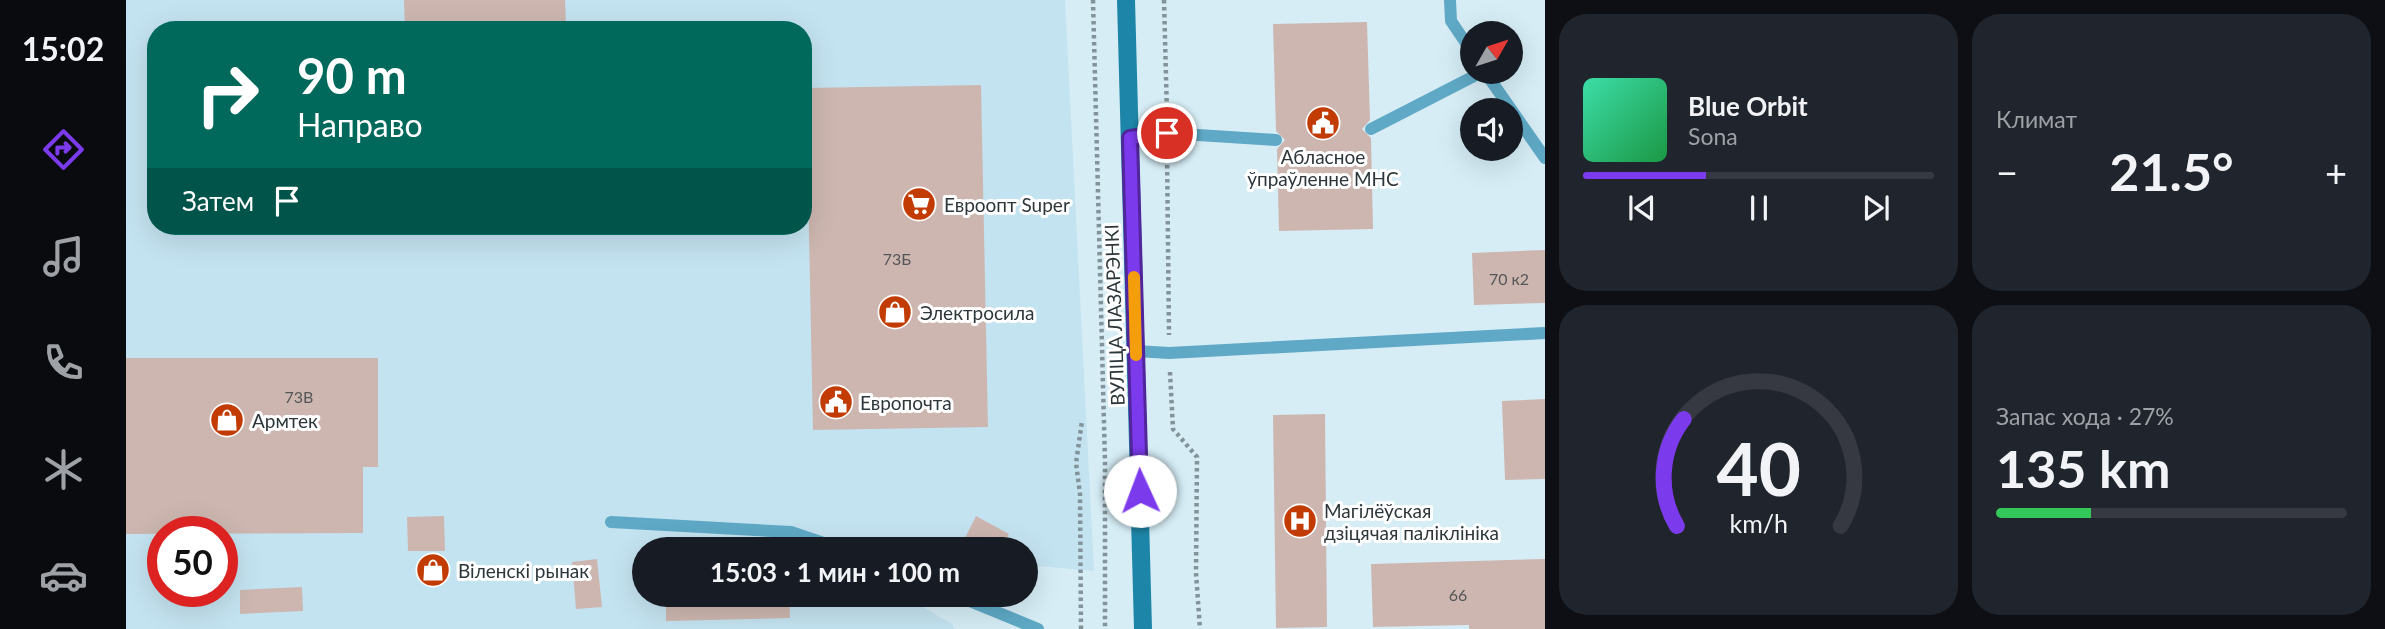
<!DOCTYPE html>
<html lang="ru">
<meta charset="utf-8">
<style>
body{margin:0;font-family:Lato,sans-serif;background:#20242c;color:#f1f3f6;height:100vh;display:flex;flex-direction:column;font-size:26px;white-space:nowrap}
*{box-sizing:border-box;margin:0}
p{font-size:23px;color:#9ea1a6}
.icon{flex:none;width:38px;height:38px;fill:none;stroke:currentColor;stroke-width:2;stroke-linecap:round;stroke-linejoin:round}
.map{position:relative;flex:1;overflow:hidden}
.panel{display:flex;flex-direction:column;gap:14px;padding:14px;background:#0d0f14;width:840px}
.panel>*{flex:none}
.guide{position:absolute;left:21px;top:21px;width:665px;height:214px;border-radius:28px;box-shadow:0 7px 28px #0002;background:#00695c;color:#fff;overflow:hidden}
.needle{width:46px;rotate:51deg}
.controls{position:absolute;left:1334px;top:21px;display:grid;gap:14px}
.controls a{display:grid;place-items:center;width:63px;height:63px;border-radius:50%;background:#171b24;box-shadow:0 7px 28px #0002;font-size:35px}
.speed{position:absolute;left:21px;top:516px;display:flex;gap:14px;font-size:35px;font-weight:700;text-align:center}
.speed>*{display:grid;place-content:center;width:91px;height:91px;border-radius:50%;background:#171b24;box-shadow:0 7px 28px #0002;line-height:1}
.speed .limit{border:10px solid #d22;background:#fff;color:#111}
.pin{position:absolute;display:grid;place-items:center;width:60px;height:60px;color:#fff;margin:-30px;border:4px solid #fff;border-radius:50%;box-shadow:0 2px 7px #0007}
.me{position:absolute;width:77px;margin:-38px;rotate:358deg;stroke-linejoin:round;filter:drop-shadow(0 0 5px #0008)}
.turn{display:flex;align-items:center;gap:24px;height:147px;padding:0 35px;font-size:32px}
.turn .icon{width:91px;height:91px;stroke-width:2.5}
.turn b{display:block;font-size:49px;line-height:60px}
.then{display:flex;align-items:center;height:66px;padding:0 35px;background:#0003;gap:14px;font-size:26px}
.big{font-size:52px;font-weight:700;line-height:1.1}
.panel .widget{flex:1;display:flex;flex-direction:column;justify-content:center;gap:10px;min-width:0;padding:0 24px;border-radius:28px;background:#20242c}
.panel .dial{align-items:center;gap:0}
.dial svg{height:182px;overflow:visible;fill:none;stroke:#363941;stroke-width:7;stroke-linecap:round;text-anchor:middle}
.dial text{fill:#f1f3f6;stroke:none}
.song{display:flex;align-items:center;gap:21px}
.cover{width:84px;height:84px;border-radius:10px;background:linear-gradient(135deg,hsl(160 70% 55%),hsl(140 70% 35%))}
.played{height:7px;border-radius:4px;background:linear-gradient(90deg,#7c3aed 35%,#363941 35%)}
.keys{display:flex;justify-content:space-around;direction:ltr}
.heat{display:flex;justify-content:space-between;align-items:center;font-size:38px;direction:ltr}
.charge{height:10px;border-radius:5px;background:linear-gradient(90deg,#34c759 27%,#363941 0)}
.panel .tiles{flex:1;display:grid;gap:14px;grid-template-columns:repeat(2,1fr)}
.trip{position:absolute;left:506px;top:537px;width:406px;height:70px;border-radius:35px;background:#171b24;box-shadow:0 7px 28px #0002;font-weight:700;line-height:70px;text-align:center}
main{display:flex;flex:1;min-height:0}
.menu{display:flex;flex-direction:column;width:126px;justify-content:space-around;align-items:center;background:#090b0e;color:#9ea1a6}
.menu .icon{width:49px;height:49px}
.menu .current{color:#7c3aed}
.menu b{font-size:32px;color:#f1f3f6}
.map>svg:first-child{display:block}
.built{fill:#c4e3f0;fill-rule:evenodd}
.building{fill:#cdb6b0}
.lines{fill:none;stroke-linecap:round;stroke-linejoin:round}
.path{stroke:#83939a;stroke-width:4.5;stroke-dasharray:3.5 3.5;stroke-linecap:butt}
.service{stroke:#5fa9c6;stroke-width:12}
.secondary{stroke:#1d86a8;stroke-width:18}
.route-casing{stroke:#51269a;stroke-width:18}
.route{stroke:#7c3aed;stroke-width:12}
.slow{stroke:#f59e0b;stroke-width:12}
.labels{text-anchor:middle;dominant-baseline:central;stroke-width:6;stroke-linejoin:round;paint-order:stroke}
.number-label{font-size:16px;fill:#555658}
.poi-label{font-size:19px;fill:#2d363a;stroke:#fff;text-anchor:start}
.street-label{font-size:19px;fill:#2d363a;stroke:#fff}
</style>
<main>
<nav class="menu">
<b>15:02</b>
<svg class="icon current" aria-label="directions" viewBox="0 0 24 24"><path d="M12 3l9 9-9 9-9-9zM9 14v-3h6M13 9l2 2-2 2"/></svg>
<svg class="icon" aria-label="music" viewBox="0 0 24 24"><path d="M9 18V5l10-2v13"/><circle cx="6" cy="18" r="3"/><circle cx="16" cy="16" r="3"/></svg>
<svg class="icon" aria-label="phone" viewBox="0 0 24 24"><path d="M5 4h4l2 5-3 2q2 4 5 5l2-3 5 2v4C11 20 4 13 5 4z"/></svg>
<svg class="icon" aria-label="climate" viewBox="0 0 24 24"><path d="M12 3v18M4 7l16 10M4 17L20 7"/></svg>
<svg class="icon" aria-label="car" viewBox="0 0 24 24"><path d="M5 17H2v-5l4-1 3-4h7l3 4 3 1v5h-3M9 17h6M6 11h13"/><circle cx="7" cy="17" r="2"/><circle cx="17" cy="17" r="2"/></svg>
</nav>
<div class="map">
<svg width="1419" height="629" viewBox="0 0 1419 629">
<rect width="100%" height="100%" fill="#d6edf6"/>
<!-- built -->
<path class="built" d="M 0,0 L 939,0 L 968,571 L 900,565 L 900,550 L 693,547 L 695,549 L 518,550 L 518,595 L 776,595 L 826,624 L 829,629 L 0,629 ZM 30,30 L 677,30 L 677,226 L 30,226 ZM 37,532 L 96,532 L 96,592 L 37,592 Z"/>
<!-- building -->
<path class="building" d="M 278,0 L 439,0 L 440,24 L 279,30 Z
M 1241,22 L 1244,120 L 1236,129 L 1245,138 L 1247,229 L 1153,231 L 1151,149 L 1159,140 L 1150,131 L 1147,24 Z
M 855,85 L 862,427 L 687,430 L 680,88 Z
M 1419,250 L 1419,303 L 1348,305 L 1346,253 Z
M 0,358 L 252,358 L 252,467 L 237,467 L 237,533 L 0,534 Z
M 1419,399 L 1419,479 L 1379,480 L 1376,401 Z
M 1199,414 L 1201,627 L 1150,628 L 1147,415 Z
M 318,516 L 319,551 L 282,551 L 281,517 Z
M 850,516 L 883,534 L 875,550 L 833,550 Z
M 471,559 L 476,607 L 450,609 L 446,562 Z
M 1419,559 L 1419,629 L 1343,629 L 1343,625 L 1247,627 L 1245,564 Z
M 176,587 L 177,611 L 114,614 L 114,590 Z
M 540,595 L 663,595 L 664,618 L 540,621 Z"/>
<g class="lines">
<!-- path -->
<path class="path" d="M 967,0 L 979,462 L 979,629
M 1038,0 L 1041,115
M 1041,151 L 1043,335
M 1044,372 L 1047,429 L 1071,457 L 1070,573 L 1074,629
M 955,629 L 954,494 L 950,463 L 956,421"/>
<!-- service -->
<path class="service" d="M 1324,0 L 1325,21 L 1346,52
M 1359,72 L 1419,158
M 1245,129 L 1356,72
M 1005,138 L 1041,133 L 1150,140
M 1010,351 L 1043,353 L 1419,333
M 485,522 L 665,532 L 718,550
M 829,595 L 912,629"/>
<!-- secondary -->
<path class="secondary" d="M 1000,0 L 1017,629"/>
</g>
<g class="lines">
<!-- route casing -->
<g class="route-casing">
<path id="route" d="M 1014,491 L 1004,138 L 1041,133"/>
</g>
<!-- route -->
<use href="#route" class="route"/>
<!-- slow -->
<path class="slow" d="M 1008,277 L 1010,355"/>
</g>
<!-- icons -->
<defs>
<g id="civic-disc" transform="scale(1.75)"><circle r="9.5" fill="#c23b03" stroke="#fff"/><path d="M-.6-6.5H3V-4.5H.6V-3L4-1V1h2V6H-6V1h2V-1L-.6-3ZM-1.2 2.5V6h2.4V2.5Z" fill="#fff"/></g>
<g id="supermarket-disc" transform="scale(1.75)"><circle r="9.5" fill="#c23b03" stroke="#fff"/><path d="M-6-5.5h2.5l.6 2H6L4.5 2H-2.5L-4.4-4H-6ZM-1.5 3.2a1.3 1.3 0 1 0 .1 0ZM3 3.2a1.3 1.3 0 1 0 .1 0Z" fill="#fff"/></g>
<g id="shop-disc" transform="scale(1.75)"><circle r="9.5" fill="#c23b03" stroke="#fff"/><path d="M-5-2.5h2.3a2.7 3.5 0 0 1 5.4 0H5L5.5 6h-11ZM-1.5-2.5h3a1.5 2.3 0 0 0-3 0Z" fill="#fff"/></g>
<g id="hospital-disc" transform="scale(1.75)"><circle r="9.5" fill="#c23b03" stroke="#fff"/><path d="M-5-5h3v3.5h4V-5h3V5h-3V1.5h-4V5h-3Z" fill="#fff"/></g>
</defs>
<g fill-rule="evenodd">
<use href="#civic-disc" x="1197" y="123"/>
<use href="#supermarket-disc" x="793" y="204"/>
<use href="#shop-disc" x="769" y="312"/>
<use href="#civic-disc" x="710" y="402"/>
<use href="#shop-disc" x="101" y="420"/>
<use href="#hospital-disc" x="1174" y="521"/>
<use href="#shop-disc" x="307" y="570"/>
</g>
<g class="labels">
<!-- number labels -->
<g class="number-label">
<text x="771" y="258">73Б</text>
<text x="1383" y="278">70 к2</text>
<text x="173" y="396">73В</text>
<text x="1332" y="594">66</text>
</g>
<!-- poi labels -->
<g class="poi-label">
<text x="1197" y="156" text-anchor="middle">Абласное<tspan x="1197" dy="22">ўпраўленне МНС</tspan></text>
<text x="818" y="204">Евроопт Super</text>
<text x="794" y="312">Электросила</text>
<text x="734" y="402">Европочта</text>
<text x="126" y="420">Армтек</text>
<text x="1198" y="510">Магілёўская<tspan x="1198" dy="22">дзіцячая паліклініка</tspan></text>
<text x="332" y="570">Віленскі рынак</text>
</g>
<!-- street labels -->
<g class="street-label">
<text transform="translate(988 315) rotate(-92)">ВУЛІЦА ЛАЗАРЭНКІ</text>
</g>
</g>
</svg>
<div class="controls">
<a><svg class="needle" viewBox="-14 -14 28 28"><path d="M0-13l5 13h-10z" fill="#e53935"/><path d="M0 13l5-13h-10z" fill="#9ea1a6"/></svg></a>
<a><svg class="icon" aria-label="sound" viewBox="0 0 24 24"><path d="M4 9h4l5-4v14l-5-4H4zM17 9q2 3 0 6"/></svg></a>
</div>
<div class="speed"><div class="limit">50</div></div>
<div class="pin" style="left:1041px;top:133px;background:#d93025"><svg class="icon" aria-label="arrive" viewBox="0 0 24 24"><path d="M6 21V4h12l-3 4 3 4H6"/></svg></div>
<svg class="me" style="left:1014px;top:491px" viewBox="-20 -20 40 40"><circle r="19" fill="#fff"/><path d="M0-13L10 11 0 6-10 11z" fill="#7c3aed"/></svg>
<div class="trip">15:03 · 1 мин · 100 m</div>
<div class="guide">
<div class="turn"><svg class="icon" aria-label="right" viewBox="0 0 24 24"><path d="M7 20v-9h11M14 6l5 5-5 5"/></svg><div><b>90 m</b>Направо</div></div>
<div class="then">Затем<svg class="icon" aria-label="arrive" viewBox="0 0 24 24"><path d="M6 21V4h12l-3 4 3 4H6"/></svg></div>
</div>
</div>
<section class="panel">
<div class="tiles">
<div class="widget">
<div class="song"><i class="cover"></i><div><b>Blue Orbit</b><p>Sona</p></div></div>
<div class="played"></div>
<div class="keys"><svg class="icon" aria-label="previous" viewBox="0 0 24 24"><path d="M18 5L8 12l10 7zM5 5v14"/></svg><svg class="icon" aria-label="pause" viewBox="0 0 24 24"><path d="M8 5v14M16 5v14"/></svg><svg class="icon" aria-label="next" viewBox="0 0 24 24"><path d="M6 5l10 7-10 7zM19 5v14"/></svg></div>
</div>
<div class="widget"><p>Климат</p>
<div class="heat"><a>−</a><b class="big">21.5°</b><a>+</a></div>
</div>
<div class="widget dial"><svg viewBox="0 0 100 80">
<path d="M14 69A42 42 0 1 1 86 69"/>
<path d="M14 69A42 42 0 0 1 17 22" stroke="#7c3aed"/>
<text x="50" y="56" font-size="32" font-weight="700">40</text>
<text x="50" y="72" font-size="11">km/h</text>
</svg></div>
<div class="widget"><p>Запас хода · 27%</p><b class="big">135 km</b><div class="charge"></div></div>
</div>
</section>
</main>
